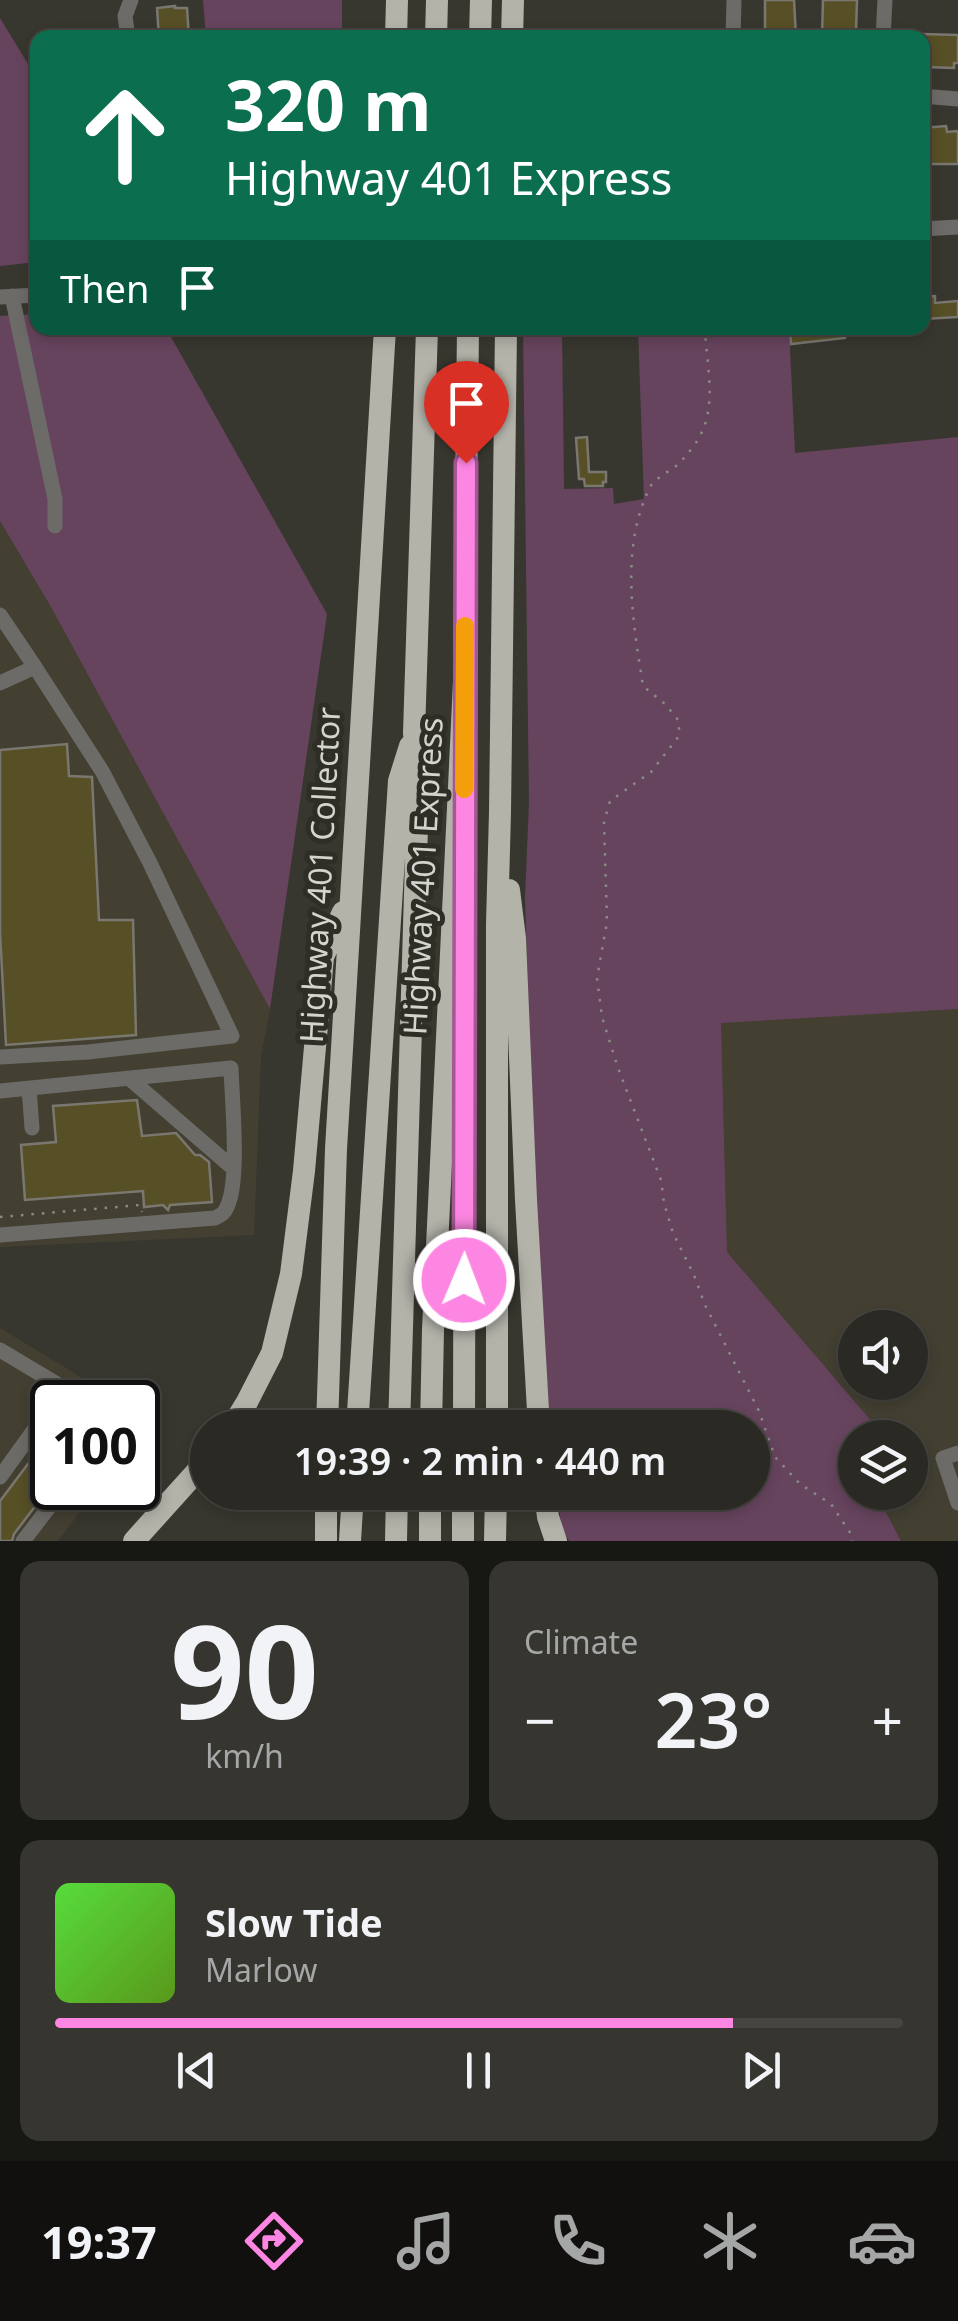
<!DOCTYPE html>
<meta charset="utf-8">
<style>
body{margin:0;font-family:"Noto Sans",sans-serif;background:#363530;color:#f1f3f6;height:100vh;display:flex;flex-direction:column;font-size:38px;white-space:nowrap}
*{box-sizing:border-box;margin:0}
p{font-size:32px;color:#a5a6a6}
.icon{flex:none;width:55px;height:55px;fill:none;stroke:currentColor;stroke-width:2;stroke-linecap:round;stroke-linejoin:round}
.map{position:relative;height:1541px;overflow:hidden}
.side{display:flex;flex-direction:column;gap:20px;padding:20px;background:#171713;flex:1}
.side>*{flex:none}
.hud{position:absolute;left:30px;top:30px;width:900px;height:305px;border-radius:20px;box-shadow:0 5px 15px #0003,0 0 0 2px #464541;background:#0b6e4f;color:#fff;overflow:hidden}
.tools{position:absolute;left:838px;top:1310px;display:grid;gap:20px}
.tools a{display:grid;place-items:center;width:90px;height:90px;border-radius:50%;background:#2a2923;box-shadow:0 5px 15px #0003,0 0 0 2px #464541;font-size:50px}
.speed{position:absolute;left:30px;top:1380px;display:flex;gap:20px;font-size:50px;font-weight:700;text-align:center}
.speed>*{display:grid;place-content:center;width:130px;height:130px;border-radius:50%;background:#2a2923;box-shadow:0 5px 15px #0003,0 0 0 2px #464541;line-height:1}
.speed .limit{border:5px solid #111;border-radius:15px;background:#fff;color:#111}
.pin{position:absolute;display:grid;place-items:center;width:85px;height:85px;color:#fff;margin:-102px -42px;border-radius:50% 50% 50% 0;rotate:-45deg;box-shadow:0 0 10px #0007}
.pin .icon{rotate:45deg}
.me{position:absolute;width:110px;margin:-55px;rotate:1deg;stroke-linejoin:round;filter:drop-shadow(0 0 8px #0008)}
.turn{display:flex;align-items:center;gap:35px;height:210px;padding:0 30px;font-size:45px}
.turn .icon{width:130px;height:130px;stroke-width:2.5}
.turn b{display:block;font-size:70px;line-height:85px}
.then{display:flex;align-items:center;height:95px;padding:0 30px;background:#0003;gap:20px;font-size:38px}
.big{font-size:75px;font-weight:600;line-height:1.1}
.side .card{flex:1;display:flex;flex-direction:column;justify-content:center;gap:15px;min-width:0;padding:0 35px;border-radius:20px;background:#363530}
.side .dial{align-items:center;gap:0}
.dial b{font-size:130px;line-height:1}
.song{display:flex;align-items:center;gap:30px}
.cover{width:120px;height:120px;border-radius:15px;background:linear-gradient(135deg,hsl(110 70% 55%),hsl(90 70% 35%))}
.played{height:10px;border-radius:5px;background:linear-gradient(90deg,#fd86e2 80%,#464541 80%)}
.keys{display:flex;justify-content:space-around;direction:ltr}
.heat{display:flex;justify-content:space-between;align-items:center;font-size:55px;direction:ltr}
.side .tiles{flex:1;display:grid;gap:20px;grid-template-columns:1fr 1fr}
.card:last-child{grid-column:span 2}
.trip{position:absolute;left:190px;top:1410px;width:580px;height:100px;border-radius:50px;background:#2a2923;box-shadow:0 5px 15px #0003,0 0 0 2px #464541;font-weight:600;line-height:100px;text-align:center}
.menu{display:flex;height:160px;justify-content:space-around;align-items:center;background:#11100e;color:#a5a6a6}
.menu .icon{width:70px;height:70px}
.menu .active{color:#fd86e2}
.menu b{font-size:45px;color:#f1f3f6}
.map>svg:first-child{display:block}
.built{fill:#434032;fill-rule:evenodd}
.green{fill:#67445e}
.building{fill:#574f25;stroke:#79776f;stroke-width:2.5}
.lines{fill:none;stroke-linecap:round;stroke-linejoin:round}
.path{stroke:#8b8b84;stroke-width:2.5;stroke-dasharray:2.5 8;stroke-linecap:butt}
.minor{stroke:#6c6b68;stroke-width:15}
.highway{stroke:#b4b3aa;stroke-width:22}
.route-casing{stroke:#a45793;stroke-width:25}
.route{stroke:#fd86e2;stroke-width:18}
.slow{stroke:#f59e0b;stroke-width:18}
.labels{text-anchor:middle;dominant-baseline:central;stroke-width:10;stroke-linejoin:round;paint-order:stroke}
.street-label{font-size:32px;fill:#d4d4cf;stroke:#2e2d26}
</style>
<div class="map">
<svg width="958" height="1541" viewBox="0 0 958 1541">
<rect width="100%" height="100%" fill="#38372f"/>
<!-- built -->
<path class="built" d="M 0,521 L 51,607 L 270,1009 L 261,1056 L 254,1235 L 0,1247 Z
M 958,1009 L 958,1541 L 901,1541 L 876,1493 L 910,1492 L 910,1485 L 922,1483 L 910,1468 L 910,1438 L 885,1437 L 727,1252 L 721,1022 ZM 855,1328 L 910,1328 L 910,1382 L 855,1382 Z
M 0,1328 L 122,1402 L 52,1402 L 52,1488 L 98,1488 L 58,1541 L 0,1541 Z"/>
<!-- green -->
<path class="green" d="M 203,0 L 342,0 L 342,37 L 206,37 Z
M 0,18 L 37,79 L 37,262 L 0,266 Z
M 37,314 L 38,328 L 166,328 L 327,614 L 270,1009 L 51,607 L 0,521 L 0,316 Z
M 523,328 L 562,328 L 564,489 L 613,488 L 614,504 L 644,499 L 638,328 L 789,328 L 795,453 L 958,437 L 958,1009 L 721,1023 L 727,1252 L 885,1437 L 855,1438 L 855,1492 L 876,1493 L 901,1541 L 569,1541 L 562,1528 L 556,1493 L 752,1492 L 752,1428 L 549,1427 L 534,1183 L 525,898 L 529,802 Z"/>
<!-- building -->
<path class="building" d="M 765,0 L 794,0 L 796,37 L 775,38 L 775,34 L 765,34 Z
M 823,0 L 857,0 L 856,31 L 843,30 L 843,38 L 822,37 Z
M 175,6 L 175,8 L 187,8 L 189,38 L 159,38 L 157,8 Z
M 922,34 L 958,35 L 958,63 L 954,63 L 954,68 L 926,67 L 926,55 L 922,55 Z
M 946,126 L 947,132 L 958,131 L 958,164 L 922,164 L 922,128 Z
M 935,296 L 935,303 L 958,301 L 958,317 L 924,319 L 922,297 Z
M 790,328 L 845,328 L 845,338 L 791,344 Z
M 587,437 L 589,472 L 606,472 L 606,482 L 603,482 L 603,486 L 585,486 L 584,479 L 579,479 L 576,438 Z
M 67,744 L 69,776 L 92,777 L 99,920 L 133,920 L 136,1035 L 6,1045 L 0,932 L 0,750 Z
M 137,1100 L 142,1136 L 176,1133 L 195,1155 L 200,1155 L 209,1162 L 212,1202 L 170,1205 L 168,1210 L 163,1205 L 144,1207 L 143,1191 L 25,1200 L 21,1145 L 56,1142 L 53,1106 Z
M 31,1460 L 52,1476 L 52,1484 L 14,1534 L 12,1541 L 0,1541 L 0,1501 Z"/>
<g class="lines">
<!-- path -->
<path class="path" d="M 705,328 C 706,362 717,402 701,434 C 697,443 689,452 683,459 C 674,471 656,475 649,489 C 620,550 633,622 643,686 L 665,704 L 679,721 L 679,736 L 651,772 L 610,801 L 604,822 L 607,922 L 597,978 L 602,1017 L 618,1068 L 661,1180 L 664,1203 L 673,1233 L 694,1275 L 705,1305 L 759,1411 L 775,1457 L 800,1484 L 831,1504 L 851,1534 L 852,1541
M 0,1217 L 140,1205 L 142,1212"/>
<!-- minor -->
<path class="minor" d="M 128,38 L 125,16 L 131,0
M 733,38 L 734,0
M 883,38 L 885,0
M 922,96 L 958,99
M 922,229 L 958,227
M 12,296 L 55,499 L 55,526
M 0,297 L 38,295
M 0,615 L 35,667 L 0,683
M 0,1057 L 88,1052 L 232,1036 L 150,863 L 102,771 L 35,667
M 130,1079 L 234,1169
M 29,1088 L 32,1128
M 0,1091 L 231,1068 C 232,1100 240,1181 227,1207 C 224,1214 221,1215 215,1218 L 0,1235
M 0,1350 L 87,1402
M 958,1453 L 943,1458 L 958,1503
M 0,1477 L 52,1405
M 23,1541 L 64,1488"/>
<!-- highway -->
<path class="highway" d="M 396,38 L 397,0
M 436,38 L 437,0
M 480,38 L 481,0
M 512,38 L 513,0
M 509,890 L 515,938 L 526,1200 L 539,1428
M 231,1428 L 247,1402 L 272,1353 L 291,1274 L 304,1171 L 323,957 L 343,912
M 327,1428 L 336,1149 L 385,328
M 357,1428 L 399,781 L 410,746
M 399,1428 L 418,793 L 414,733 L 427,328
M 431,1428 L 433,1330 L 464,682 L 468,328
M 464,1428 L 465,966
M 497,1428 L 497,924 L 500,812 L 506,328
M 545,1492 L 548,1517 L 556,1541
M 134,1541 L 208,1459
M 326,1541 L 326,1492
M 350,1541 L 353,1492
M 396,1541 L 397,1492
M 430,1541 L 430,1492
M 463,1541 L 463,1492
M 495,1541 L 496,1492"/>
</g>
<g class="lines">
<!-- route casing -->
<g class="route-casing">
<path id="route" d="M 464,1280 L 466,463"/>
</g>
<!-- route -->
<use href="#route" class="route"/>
<!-- slow -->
<path class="slow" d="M 464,789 L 465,626"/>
</g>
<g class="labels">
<!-- street labels -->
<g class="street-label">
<text transform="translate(319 875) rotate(-87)">Highway 401 Collector</text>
<text transform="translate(422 876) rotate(-87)">Highway 401 Express</text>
</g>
</g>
</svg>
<div class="tools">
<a><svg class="icon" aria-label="sound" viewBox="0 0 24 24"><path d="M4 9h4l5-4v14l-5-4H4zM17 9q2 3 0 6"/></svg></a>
<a><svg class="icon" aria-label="layers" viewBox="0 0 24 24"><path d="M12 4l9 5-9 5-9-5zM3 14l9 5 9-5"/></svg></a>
</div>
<div class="speed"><div class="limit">100</div></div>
<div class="pin" style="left:466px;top:463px;background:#d93025"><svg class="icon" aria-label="arrive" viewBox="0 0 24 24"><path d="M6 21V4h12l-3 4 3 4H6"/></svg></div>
<svg class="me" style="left:464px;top:1280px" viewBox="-20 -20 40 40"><circle r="17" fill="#fd86e2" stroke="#fff" stroke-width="3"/><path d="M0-11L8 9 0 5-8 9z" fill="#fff"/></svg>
<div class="trip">19:39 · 2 min · 440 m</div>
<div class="hud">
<div class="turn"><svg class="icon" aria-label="ahead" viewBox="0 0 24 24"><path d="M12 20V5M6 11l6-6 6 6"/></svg><div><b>320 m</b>Highway 401 Express</div></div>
<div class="then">Then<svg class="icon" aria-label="arrive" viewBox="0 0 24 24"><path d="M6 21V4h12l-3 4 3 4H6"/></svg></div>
</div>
</div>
<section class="side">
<div class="tiles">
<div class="card dial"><b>90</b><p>km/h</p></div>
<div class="card"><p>Climate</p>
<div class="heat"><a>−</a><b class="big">23°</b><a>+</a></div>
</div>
<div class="card">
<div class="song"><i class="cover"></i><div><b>Slow Tide</b><p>Marlow</p></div></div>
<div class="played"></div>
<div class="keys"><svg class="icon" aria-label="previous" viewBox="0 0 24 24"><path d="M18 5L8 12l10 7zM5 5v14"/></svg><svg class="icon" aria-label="pause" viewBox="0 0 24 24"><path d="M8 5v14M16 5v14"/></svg><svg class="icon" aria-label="next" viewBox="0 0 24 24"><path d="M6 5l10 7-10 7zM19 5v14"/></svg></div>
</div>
</div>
</section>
<nav class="menu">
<b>19:37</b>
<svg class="icon active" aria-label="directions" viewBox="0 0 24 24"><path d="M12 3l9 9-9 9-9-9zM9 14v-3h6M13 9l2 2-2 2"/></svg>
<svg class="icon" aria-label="music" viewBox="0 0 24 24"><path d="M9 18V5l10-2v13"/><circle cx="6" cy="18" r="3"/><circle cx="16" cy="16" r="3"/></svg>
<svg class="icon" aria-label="phone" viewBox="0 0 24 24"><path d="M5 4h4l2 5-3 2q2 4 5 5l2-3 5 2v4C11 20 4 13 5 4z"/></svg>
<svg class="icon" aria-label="climate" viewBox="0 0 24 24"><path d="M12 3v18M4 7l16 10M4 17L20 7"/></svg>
<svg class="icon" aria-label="car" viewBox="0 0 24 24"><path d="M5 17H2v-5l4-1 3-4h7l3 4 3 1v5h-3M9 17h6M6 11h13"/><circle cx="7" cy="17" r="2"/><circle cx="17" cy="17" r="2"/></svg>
</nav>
